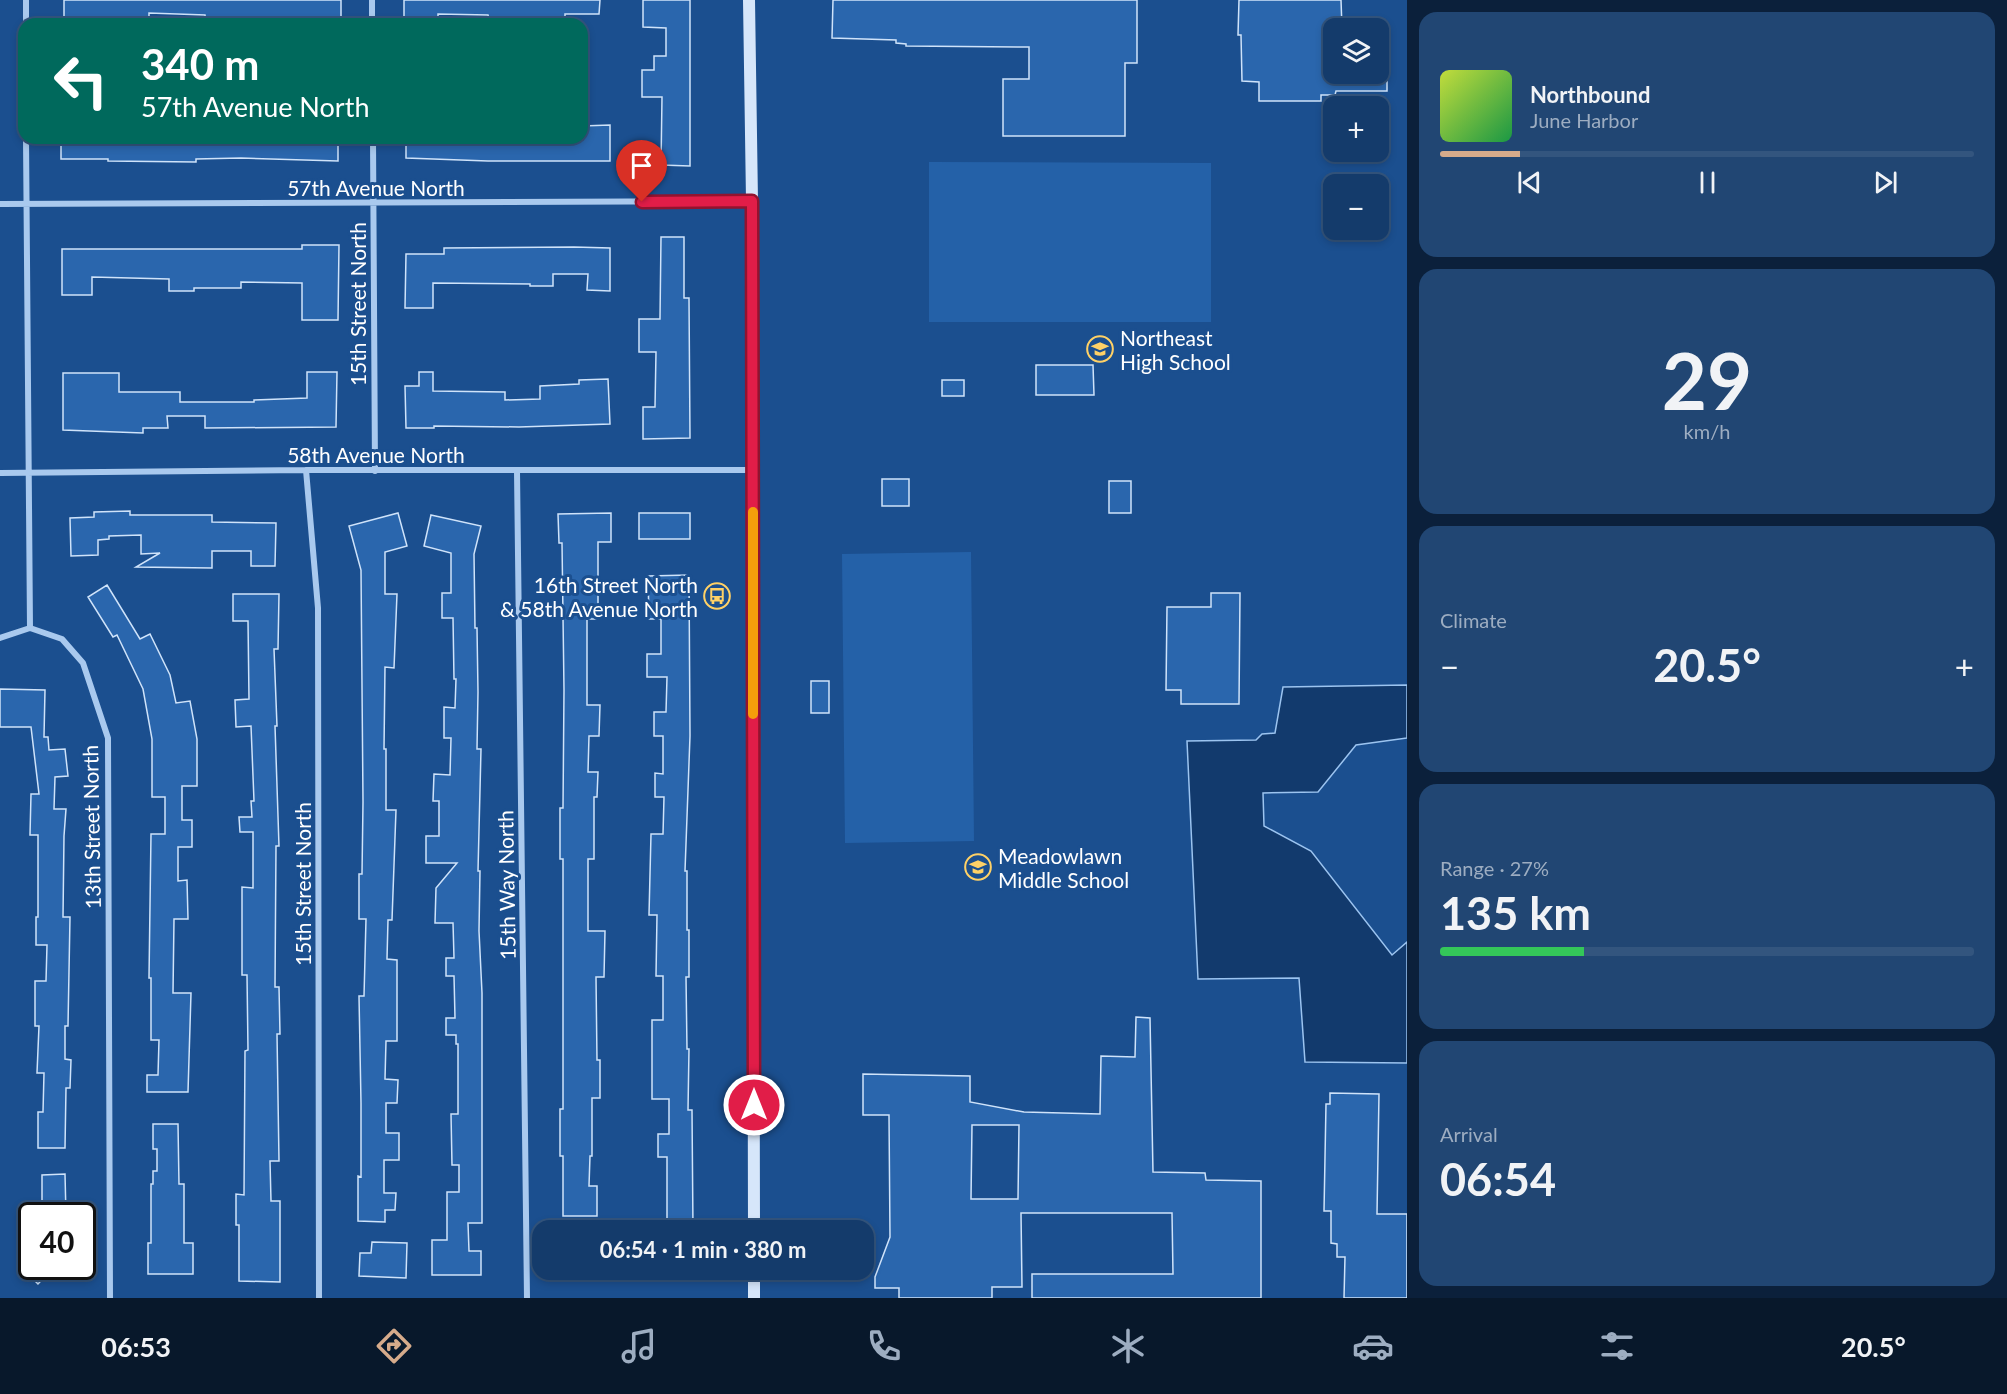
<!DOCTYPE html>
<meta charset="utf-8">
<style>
body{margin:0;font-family:Lato,sans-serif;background:#214673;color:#f1f3f6;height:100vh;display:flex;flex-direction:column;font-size:22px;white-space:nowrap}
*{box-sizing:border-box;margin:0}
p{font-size:20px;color:#9dadc1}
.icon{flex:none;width:33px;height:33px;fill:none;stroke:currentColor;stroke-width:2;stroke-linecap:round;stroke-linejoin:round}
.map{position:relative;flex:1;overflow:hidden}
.side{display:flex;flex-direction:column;gap:12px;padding:12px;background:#0b203b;width:600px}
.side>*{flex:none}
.top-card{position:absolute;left:18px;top:18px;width:570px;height:126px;border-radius:18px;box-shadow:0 3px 9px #0003,0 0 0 2px #33557e;background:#00695c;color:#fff;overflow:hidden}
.tools{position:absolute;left:1323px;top:18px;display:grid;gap:12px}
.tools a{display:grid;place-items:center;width:66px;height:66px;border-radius:12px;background:#143b6b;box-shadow:0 3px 9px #0003,0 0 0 2px #33557e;font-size:30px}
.speed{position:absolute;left:18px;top:1202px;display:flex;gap:12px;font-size:30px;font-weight:700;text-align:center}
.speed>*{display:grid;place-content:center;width:78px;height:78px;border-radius:50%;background:#143b6b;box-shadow:0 3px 9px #0003,0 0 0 2px #33557e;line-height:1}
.speed .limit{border:3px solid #111;border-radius:9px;background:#fff;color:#111}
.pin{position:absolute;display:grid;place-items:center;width:51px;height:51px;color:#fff;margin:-62px -26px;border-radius:50% 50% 50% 0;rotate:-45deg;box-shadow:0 0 6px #0007}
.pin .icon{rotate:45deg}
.me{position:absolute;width:66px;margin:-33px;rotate:0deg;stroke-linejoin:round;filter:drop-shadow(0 0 4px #0008)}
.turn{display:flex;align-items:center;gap:21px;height:126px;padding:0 24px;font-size:27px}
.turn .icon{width:78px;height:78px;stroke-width:2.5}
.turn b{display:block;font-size:42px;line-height:51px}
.big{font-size:45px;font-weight:700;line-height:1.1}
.side .tile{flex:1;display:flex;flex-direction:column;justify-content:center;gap:9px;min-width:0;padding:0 21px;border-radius:18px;background:#214673}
.side .dial{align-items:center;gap:0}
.dial b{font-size:78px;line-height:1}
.song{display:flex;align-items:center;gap:18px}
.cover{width:72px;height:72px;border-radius:9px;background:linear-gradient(135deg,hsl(70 70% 55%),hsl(140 70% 35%))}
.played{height:6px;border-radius:3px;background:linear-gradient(90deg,#d6ab8b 15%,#33557e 15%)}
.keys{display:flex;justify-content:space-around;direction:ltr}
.heat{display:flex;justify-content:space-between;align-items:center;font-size:33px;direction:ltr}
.charge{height:9px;border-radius:4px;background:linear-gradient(90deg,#34c759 27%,#33557e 0)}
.trip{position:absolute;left:532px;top:1220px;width:342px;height:60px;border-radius:18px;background:#143b6b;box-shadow:0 3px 9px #0003,0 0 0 2px #33557e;font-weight:700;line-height:60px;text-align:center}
.menu{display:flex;height:96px;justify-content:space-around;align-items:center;background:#08182b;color:#9dadc1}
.menu .icon{width:42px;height:42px}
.menu .selected{color:#d6ab8b}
.menu b{font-size:27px;color:#f1f3f6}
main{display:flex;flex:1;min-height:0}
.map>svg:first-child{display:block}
.green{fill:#2461a8}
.water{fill:#123a6d;stroke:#9cc4f0;stroke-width:1.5}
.building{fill:#2a66ad;stroke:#cfe3fa;stroke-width:1.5;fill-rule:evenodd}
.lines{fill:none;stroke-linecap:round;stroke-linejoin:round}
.street{stroke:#a9c9ee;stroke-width:6}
.secondary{stroke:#d6e6fa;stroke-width:12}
.route-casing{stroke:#92132f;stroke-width:15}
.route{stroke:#e11d48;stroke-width:10}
.slow{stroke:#f59e0b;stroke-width:10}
.labels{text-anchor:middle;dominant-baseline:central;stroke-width:6;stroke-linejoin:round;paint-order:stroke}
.street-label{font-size:21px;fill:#fff;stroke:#1b4f8f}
.poi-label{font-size:21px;fill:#fff;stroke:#1b4f8f;text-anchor:start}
</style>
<main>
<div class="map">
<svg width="1407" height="1298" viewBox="0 0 1407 1298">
<rect width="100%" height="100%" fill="#1b4f8f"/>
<!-- green -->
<path class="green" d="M 929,162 L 1211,163 L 1211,322 L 929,322 Z
M 971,552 L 974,841 L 845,843 L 842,554 Z"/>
<!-- water -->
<path class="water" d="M 1407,685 L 1407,738 L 1356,745 L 1318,792 L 1263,793 L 1264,826 L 1311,851 L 1392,955 L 1407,942 L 1407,1063 L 1305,1062 L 1299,978 L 1198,979 L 1187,741 L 1256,740 L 1262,734 L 1275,733 L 1283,687 Z"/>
<!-- building -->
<path class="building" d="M 64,0 L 341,0 L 341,24 L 206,24 L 205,15 L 149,13 L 149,17 L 64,17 Z
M 404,0 L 600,0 L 599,14 L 565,14 L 565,24 L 531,24 L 531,19 L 489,19 L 488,15 L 438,14 L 438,24 L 404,24 Z
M 643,0 L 690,0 L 690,166 L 661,165 L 662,97 L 642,97 L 642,70 L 654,70 L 654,56 L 666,56 L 666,28 L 643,27 Z
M 833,0 L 1137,0 L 1137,63 L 1125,63 L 1125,136 L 1003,136 L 1003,79 L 1029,79 L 1029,47 L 906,46 L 906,44 L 896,43 L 896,40 L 832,38 Z
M 1239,0 L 1341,0 L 1342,28 L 1334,28 L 1334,74 L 1387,74 L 1387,91 L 1336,91 L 1335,95 L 1321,95 L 1321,101 L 1259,101 L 1259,82 L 1242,81 L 1241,35 L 1238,35 Z
M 610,125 L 610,161 L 488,161 L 406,158 L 406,138 L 582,138 L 582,126 Z
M 61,138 L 338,138 L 338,161 L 241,158 L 196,159 L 196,162 L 108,161 L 108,159 L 61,159 Z
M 661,237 L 684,237 L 684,298 L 689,298 L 690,438 L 643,439 L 643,407 L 655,407 L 656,352 L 639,352 L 639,319 L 660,319 Z
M 302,245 L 339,245 L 338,320 L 302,320 L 302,283 L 241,282 L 241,288 L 194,288 L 194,291 L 169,291 L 169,279 L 92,277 L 92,295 L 62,295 L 62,249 L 302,249 Z
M 574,247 L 610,248 L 610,291 L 587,290 L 588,274 L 553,274 L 553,286 L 530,286 L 530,284 L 433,283 L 433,308 L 405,308 L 406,254 L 444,254 L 444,248 Z
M 1036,365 L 1093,365 L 1094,395 L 1036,395 Z
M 307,372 L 337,372 L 336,427 L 205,428 L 205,416 L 167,416 L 168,428 L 143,428 L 143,433 L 63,430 L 63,373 L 119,373 L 119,392 L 180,392 L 180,402 L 254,402 L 254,400 L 307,398 Z
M 419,372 L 433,372 L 433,391 L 505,392 L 505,400 L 540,399 L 540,386 L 579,384 L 579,380 L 608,379 L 610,424 L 519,427 L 434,426 L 434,428 L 406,428 L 405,386 L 419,386 Z
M 942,380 L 964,380 L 964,396 L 942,396 Z
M 882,479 L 909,479 L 909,506 L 882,506 Z
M 1109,481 L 1131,481 L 1131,513 L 1109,513 Z
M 130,511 L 130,515 L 212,515 L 212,522 L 276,523 L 275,566 L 251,566 L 251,551 L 212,551 L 212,568 L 136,567 L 160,553 L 141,554 L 141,535 L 109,536 L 109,539 L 98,540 L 98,555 L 71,556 L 70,518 L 94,517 L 94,512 Z
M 398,513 L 407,546 L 385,552 L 385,594 L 397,594 L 394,668 L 385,667 L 384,749 L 386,749 L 386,810 L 396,810 L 392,920 L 388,920 L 387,959 L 397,960 L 397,1041 L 386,1041 L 385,1079 L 398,1080 L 397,1103 L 386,1103 L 386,1133 L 399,1133 L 399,1160 L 384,1160 L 384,1193 L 396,1193 L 395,1210 L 385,1210 L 385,1222 L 358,1221 L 358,1176 L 361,1177 L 361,1103 L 359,996 L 364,996 L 366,919 L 359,919 L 359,874 L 362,874 L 363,802 L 361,570 L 349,526 Z
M 611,513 L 611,542 L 598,542 L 598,619 L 587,619 L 587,705 L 600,705 L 599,736 L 589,736 L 588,772 L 598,772 L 597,797 L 594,797 L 594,859 L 588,859 L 588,931 L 605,931 L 604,977 L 596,977 L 597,1060 L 600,1060 L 600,1098 L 592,1098 L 592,1156 L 590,1156 L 589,1186 L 597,1186 L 597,1216 L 563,1216 L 563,1156 L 560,1156 L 560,1109 L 563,1109 L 563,859 L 560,859 L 560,808 L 563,808 L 564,690 L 562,543 L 559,543 L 558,514 Z
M 639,513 L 690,513 L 690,539 L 639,539 Z
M 431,515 L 481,526 L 474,554 L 475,628 L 477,628 L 478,692 L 477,749 L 481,749 L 478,871 L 480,871 L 479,931 L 482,993 L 482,1223 L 468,1223 L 469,1251 L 481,1251 L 481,1275 L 432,1275 L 432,1240 L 447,1240 L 447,1192 L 459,1192 L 459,1165 L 452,1165 L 451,1114 L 458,1114 L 458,1044 L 456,1044 L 456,1035 L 446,1035 L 446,1018 L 455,1018 L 454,976 L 446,976 L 446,958 L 454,958 L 453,923 L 435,923 L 436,888 L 457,863 L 426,863 L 426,836 L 439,836 L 439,801 L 433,801 L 434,774 L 450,775 L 451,738 L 444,738 L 444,707 L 455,708 L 456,679 L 454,679 L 453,618 L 442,618 L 442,593 L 451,593 L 451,553 L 424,546 Z
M 689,575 L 690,736 L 685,871 L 687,871 L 687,930 L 689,930 L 689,977 L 686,977 L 687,1049 L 689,1049 L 688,1110 L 692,1110 L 693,1230 L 667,1230 L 667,1157 L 658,1157 L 658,1134 L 669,1134 L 669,1099 L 652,1099 L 652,1020 L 663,1020 L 663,976 L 656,976 L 657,915 L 649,915 L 651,834 L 663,834 L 664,797 L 655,797 L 655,773 L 663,774 L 663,736 L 654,736 L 654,712 L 666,712 L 667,677 L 647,677 L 647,654 L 661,654 L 661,619 L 649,619 L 648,576 Z
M 107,585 L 140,639 L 150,634 L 170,675 L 176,703 L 190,701 L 197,739 L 197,786 L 182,786 L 182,820 L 192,820 L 192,847 L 178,847 L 178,881 L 187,880 L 188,919 L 174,919 L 173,993 L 191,993 L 188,1092 L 147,1092 L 147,1075 L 158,1075 L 159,1040 L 151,1040 L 151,978 L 149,978 L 151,834 L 165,834 L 165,797 L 152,797 L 152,739 L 143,689 L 117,635 L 113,637 L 88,597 Z
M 1211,593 L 1240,593 L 1239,704 L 1181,704 L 1181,690 L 1166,690 L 1167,607 L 1211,607 Z
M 233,594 L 279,594 L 278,649 L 274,649 L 277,726 L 275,726 L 279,846 L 276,846 L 275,987 L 279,987 L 280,1034 L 277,1034 L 279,1161 L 270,1161 L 271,1201 L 280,1201 L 280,1282 L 239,1281 L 239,1225 L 236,1225 L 236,1194 L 244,1195 L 245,1051 L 248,1050 L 247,975 L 242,975 L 242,887 L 253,888 L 253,832 L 240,832 L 239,817 L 252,817 L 251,801 L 254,801 L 251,726 L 236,727 L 235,700 L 249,699 L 248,621 L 233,621 Z
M 811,681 L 829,681 L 829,713 L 811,713 Z
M 0,689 L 45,690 L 44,737 L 48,737 L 49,750 L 65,749 L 68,776 L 55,777 L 54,809 L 66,809 L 64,836 L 63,917 L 70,917 L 68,1026 L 65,1026 L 65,1059 L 71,1060 L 70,1088 L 66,1088 L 65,1148 L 38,1148 L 38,1112 L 43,1112 L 44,1073 L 37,1073 L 39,1026 L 35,1026 L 35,981 L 46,981 L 47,945 L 36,945 L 36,917 L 38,917 L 38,835 L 30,835 L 31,794 L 39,794 L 31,727 L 0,727 Z
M 1136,1017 L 1150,1018 L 1153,1172 L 1205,1173 L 1206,1180 L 1261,1181 L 1261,1298 L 1032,1298 L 1032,1274 L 1173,1274 L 1172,1213 L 1021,1213 L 1022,1287 L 992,1287 L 992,1298 L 899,1298 L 899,1288 L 875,1288 L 875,1277 L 890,1237 L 889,1115 L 863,1115 L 863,1074 L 970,1076 L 970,1102 L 1024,1112 L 1100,1114 L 1101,1056 L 1135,1057 ZM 972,1125 L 1019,1125 L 1018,1199 L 971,1199 Z
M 1330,1093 L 1379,1094 L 1377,1214 L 1407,1214 L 1407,1298 L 1344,1298 L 1345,1257 L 1337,1257 L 1337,1244 L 1331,1243 L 1331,1211 L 1324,1211 L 1326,1104 L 1330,1104 Z
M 153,1124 L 178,1124 L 179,1184 L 184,1184 L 184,1243 L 193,1243 L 193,1274 L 148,1274 L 148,1243 L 151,1243 L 151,1184 L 153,1184 L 153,1171 L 157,1171 L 157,1149 L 153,1149 Z
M 65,1174 L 66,1215 L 42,1215 L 42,1175 Z
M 372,1242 L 407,1243 L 406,1278 L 359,1276 L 360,1253 L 371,1253 Z
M 20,1266 L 55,1266 L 38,1284 Z"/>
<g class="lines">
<!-- street -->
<path class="street" d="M 26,0 L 26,24
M 372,0 L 372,24
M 26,138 L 30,628 L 62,639 L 83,663 L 108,738 L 110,1298
M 373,138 L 375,471
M 0,204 L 752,201
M 306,470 L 318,608 L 319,1298
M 517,471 L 527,1298
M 0,473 L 306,470 L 752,470
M 0,638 L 30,628"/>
<!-- secondary -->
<path class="secondary" d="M 749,0 L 752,201 L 754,1230
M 754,1269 L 754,1298"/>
</g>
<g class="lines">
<!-- route casing -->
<g class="route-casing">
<path id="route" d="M 642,202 L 752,201 L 754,1105"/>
</g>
<!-- route -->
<use href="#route" class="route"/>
<!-- slow -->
<path class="slow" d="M 753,512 L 753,714"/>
</g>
<!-- icons -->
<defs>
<g id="school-ring" transform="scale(1.35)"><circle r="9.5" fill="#1b4f8f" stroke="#ffd166" stroke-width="1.5"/><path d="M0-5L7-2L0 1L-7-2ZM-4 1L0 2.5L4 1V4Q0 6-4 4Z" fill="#ffd166"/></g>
<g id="bus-ring" transform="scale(1.35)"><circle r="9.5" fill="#1b4f8f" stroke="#ffd166" stroke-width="1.5"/><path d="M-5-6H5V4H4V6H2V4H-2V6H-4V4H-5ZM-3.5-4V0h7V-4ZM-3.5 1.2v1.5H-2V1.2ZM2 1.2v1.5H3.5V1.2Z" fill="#ffd166"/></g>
</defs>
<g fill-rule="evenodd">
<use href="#school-ring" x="1100" y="349"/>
<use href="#bus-ring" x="717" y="596"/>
<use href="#school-ring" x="978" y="867"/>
</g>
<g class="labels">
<!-- street labels -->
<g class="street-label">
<text x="376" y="187">57th Avenue North</text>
<text transform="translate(357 304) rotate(-90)">15th Street North</text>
<text x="376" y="454">58th Avenue North</text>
<text transform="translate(91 827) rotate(-91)">13th Street North</text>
<text transform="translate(302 884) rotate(-90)">15th Street North</text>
<text transform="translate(506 885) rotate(-91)">15th Way North</text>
</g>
<!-- poi labels -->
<g class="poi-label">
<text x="1120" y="337">Northeast<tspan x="1120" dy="24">High School</tspan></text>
<text x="698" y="584" text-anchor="end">16th Street North<tspan x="698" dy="24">&amp; 58th Avenue North</tspan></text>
<text x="998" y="855">Meadowlawn<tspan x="998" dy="24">Middle School</tspan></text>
</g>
</g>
</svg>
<div class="tools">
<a><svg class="icon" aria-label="layers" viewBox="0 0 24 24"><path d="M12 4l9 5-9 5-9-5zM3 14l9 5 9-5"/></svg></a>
<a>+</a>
<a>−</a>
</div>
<div class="speed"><div class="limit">40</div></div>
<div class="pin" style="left:642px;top:202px;background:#d93025"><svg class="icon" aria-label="arrive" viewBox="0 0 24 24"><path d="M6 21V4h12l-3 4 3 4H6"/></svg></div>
<svg class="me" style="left:754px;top:1105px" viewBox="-20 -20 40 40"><circle r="17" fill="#e11d48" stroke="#fff" stroke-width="3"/><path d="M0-11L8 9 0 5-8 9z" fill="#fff"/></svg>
<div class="trip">06:54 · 1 min · 380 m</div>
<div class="top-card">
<div class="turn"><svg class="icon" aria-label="left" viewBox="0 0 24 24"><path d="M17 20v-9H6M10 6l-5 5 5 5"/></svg><div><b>340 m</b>57th Avenue North</div></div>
</div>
</div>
<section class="side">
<div class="tile">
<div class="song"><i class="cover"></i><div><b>Northbound</b><p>June Harbor</p></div></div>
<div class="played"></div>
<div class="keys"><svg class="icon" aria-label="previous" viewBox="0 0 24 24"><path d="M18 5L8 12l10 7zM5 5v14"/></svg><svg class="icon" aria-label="pause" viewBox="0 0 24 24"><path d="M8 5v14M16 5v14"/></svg><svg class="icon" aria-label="next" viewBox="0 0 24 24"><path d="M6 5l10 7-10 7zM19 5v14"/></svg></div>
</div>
<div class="tile dial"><b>29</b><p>km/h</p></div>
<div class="tile"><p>Climate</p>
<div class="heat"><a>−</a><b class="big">20.5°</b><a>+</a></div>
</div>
<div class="tile"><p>Range · 27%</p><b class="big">135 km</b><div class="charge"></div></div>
<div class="tile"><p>Arrival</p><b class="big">06:54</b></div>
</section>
</main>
<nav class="menu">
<b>06:53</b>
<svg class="icon selected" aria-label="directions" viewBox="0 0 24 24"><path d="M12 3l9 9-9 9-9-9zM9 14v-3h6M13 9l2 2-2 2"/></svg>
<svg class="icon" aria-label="music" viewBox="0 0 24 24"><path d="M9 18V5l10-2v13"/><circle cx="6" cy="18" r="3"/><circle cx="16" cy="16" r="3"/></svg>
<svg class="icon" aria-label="phone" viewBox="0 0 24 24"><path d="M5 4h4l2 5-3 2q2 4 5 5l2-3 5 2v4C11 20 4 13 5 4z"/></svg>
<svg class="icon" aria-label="climate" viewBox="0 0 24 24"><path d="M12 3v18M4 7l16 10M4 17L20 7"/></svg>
<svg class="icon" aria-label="car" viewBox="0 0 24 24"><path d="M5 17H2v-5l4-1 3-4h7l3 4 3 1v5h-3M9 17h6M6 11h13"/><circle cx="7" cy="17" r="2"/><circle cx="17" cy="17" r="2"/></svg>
<svg class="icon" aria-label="filters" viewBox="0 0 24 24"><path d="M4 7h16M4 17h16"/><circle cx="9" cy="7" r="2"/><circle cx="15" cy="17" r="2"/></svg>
<b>20.5°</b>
</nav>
